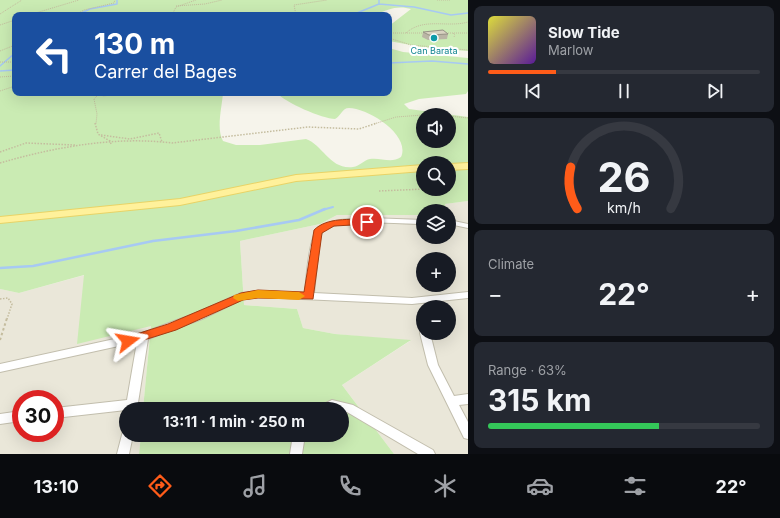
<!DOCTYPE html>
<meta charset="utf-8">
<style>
body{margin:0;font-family:Inter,sans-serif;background:#242831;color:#f1f3f6;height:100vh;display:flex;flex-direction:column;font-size:15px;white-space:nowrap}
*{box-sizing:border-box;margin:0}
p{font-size:13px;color:#9ea1a6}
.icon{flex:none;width:22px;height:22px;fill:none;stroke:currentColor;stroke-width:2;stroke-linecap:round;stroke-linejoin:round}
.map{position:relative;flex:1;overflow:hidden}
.sheet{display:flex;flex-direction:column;gap:6px;padding:6px;background:#0d0f14;width:312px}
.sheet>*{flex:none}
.banner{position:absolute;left:12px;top:12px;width:380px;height:84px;border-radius:8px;box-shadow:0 4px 16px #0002;background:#1a4fa0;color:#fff;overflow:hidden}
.tools{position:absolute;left:416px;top:108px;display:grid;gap:8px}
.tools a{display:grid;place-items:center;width:40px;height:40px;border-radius:50%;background:#171b24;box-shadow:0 4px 16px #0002;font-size:20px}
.speed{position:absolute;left:12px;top:390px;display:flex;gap:8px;font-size:20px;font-weight:700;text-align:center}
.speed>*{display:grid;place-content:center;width:52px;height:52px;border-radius:50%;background:#171b24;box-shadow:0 4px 16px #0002;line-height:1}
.speed .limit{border:6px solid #d22;background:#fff;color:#111}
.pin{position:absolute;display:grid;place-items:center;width:34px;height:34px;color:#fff;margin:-17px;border:2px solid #fff;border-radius:50%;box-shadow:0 1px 4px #0007}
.me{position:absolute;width:44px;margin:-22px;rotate:76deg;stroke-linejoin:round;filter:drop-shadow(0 0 3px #0008)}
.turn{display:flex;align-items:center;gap:14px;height:84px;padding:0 16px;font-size:18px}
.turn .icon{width:52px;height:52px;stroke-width:2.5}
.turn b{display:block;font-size:28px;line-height:34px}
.big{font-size:30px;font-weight:700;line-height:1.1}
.sheet .tile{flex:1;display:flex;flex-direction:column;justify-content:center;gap:6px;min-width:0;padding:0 14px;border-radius:8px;background:#242831}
.sheet .dial{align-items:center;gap:0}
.dial svg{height:104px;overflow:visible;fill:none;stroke:#363941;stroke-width:7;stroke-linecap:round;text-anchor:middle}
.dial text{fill:#f1f3f6;stroke:none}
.song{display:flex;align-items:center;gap:12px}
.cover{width:48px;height:48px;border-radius:6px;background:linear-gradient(135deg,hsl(60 70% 55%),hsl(270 70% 35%))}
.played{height:4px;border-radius:2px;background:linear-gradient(90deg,#ff5c19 25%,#363941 25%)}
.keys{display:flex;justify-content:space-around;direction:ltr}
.heat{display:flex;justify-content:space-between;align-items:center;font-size:22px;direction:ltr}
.charge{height:6px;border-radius:3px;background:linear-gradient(90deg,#34c759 63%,#363941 0)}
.trip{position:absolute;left:119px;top:402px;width:230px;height:40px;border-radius:20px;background:#171b24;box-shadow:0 4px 16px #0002;font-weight:700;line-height:40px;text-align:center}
.tab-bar{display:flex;height:64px;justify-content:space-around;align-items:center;background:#090b0e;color:#9ea1a6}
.tab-bar .icon{width:28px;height:28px}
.tab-bar .active{color:#ff5c19}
.tab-bar b{font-size:18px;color:#f1f3f6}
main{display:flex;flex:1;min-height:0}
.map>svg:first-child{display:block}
.residential{fill:#eae7d9;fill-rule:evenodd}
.green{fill:#caebb3;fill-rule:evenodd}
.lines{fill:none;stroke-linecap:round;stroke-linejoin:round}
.stream-far2{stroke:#a7c9f3;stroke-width:1.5}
.stream-far1{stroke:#a7c9f3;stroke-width:2}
.stream{stroke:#a7c9f3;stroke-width:2.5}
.minor-casing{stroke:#c2bead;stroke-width:2}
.major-casing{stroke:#e8d367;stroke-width:2}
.path-far2{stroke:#c4bc9e;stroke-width:1;stroke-dasharray:1 1;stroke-linecap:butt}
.path-far1{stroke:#c4bc9e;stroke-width:1.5;stroke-dasharray:1.5 1.5;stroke-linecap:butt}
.path{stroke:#c4bc9e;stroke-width:2;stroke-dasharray:2.5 2.5;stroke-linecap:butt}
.minor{fill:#fff;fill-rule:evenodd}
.major{fill:#fff19b;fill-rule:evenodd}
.wall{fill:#bab5a5}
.building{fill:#d8d2c0;stroke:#979386}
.route{fill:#ff5c19;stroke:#a63c10}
.slow{fill:#f59e0b}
.culture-dot{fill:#0f9aa8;stroke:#fff;stroke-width:1.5}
.labels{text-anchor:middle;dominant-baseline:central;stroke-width:4;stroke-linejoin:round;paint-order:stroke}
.far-culture-label{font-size:9px;fill:#0d838f;stroke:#fff}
</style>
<main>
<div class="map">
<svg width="468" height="454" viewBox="0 0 468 454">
<rect width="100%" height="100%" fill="#f6f4eb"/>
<!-- residential -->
<path class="residential" d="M 468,201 L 468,454 L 394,454 L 342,385 L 410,341 L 335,334 L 303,328 L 297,309 L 244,305 L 240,241 L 320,224 L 337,215 L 423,215 L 423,237 L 449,237 L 449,211 L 446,211 L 444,204 ZM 423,259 L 449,259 L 449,285 L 423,285 ZM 423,307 L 449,307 L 449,333 L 423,333 Z
M 85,275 L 151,326 L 143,409 L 126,409 L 126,435 L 141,435 L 139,454 L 0,454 L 0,289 L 19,293 ZM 21,399 L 55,399 L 55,433 L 21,433 Z"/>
<!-- green -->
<path class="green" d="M 0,0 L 468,0 L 468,51 L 427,48 L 389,41 L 389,26 L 411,9 C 399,5 387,9 376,15 L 15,15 L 15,93 L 223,93 C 222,107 216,129 223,141 L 236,145 L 260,145 L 306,139 C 323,145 330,170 353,167 C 360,166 364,160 370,159 C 380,157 391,164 401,157 C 411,135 368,108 349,108 C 342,108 341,116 335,119 C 323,119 284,102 277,93 L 389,93 L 389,48 L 403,52 L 468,58 L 468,91 L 466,94 L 419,99 L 404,104 L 409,109 L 468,117 L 468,201 L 445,204 L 446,211 L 423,211 L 423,215 L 337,215 L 320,224 L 240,241 L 244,305 L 297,309 L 303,328 L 335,334 L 411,340 L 342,385 L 394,454 L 139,454 L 141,435 L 342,435 L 342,409 L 143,409 L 151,326 L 77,344 L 84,275 L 19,293 L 0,289 ZM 423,115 L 449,115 L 449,141 L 423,141 ZM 423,163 L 449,163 L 449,189 L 423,189 Z"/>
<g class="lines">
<!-- stream-far2 -->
<path class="stream-far2" d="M 379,4 L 414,7 L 451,15 L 468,13
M 77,15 L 90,9 L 117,4 L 117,0
M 352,15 L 379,4 L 379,0
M 389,63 L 432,61 L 468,64
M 0,66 L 15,53
M 0,71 L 15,70"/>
<!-- stream-far1 -->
<path class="stream-far1" d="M 322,210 L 333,207"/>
<!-- stream -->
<path class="stream" d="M 0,268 L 33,266 L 153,241 L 236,231 L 299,220 L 325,209"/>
<!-- minor casing -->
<g class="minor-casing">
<path id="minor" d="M 370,218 L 423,220 L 423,224 C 401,224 341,218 324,230 C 322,232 321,235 320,238 L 314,293 L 412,298 L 468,292 L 468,298 L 412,304 L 258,297 L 243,299 L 202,319 L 148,339 L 137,409 L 126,409 L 126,410 L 55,418 L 55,408 L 127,400 L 137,342 L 0,372 L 0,364 L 142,333 L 196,313 L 241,293 L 258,291 L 305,293 C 306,280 309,234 319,227 C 331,218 356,219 370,218 Z
M 449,220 L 468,224 L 468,228 L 449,224 Z
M 421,330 L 423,330 L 423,333 L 430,333 L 438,365 L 454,396 L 468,394 L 468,404 L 459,405 L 468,422 L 468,439 L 464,438 L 428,365 L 420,333 Z
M 332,400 L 353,405 L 433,450 L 435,454 L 418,454 L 347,412 L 342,412 L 342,409 L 318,409 L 320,406 Z
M 21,411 L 21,421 L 0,424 L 0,414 Z
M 126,430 L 126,435 L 133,435 L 129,454 L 117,454 L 123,431 Z
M 293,435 L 305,435 L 302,454 L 290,454 Z"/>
</g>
<!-- major casing -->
<g class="major-casing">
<path id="major" d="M 468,163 L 468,169 L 449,170 L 449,164 Z
M 423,165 L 423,171 L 296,181 L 180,205 L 0,223 L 0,217 L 180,199 L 296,175 Z"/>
</g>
<!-- path-far2 -->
<path class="path-far2" d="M 437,0 L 451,0
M 176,6 L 205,4 L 222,0
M 0,14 L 22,0
M 29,15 L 79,0
M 75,15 L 84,10 L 114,3 L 115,0
M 168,15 L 173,13 L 176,7 L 196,0
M 296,15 L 294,5 L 327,0
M 0,25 L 15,20
M 389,33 L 424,33
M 406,33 C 424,17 447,28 468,22
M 446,33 L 468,33
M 453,33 L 455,35 L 454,37
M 389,38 L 411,45 L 468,50
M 0,51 L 15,45
M 0,62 L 15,62
M 0,77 L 15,76
M 0,91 L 15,86
M 92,93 L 97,96 L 94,99 L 97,114 L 96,124
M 93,93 L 104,96 L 121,93
M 449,116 L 468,118
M 374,124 L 396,117 L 423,115"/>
<!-- path-far1 -->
<path class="path-far1" d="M 95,123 L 98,134 L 110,141 L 111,144
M 101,135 L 130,139 L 159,133 L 162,142
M 0,152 L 26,143 L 75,145
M 0,163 C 55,147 115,136 172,143 L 308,127 L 359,129 L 377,123
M 379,191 L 425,189
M 0,299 L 8,298 L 12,304 L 7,319"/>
<!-- path -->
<path class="path" d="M 0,340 L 7,318"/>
<!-- minor -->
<use href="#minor" class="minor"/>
<!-- major -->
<use href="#major" class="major"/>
</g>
<!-- wall -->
<path class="wall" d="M 423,32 L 448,34 L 447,39 L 428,40 L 422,37 Z"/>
<!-- building -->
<path class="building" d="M 443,30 L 448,34 L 429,35 L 423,32 Z"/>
<!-- route -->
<path class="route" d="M 367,219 L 372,222 L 371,224 L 334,226 L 322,233 L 313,299 L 258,298 L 243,300 L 176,330 L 128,345 L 124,344 L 122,341 L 124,338 L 168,324 L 241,293 L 258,290 L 304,292 L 314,230 C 327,217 350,220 367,219 Z"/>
<!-- slow -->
<path class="slow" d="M 258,290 L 299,292 L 305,296 L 299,300 L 258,298 L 238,301 L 233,298 L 234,295 Z"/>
<!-- markers -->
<circle class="culture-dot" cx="434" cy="38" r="4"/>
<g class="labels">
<!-- far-culture labels -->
<g class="far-culture-label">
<text x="434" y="50">Can Barata</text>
</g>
</g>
</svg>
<div class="tools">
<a><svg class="icon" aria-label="sound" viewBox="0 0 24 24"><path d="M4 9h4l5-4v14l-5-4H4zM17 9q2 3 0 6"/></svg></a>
<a><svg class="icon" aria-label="search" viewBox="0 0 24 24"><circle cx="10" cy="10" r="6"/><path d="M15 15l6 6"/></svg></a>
<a><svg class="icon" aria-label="layers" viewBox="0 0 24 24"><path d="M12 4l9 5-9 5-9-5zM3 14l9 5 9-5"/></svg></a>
<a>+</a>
<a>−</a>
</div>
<div class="speed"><div class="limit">30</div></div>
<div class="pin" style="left:367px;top:222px;background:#d93025"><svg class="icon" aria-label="arrive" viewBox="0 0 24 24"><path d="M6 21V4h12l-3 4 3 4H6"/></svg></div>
<svg class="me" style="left:128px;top:341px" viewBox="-20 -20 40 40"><path d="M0-17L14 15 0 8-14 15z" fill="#ff5c19" stroke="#fff" stroke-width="4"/></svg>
<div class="trip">13:11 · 1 min · 250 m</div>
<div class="banner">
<div class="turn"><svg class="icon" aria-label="left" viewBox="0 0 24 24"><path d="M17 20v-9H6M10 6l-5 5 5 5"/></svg><div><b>130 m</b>Carrer del Bages</div></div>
</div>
</div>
<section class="sheet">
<div class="tile">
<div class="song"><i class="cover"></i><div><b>Slow Tide</b><p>Marlow</p></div></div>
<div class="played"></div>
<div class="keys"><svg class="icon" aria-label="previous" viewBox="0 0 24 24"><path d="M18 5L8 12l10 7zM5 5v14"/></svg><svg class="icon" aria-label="pause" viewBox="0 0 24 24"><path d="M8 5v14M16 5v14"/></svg><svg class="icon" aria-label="next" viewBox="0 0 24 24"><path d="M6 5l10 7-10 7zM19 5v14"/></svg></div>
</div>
<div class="tile dial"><svg viewBox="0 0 100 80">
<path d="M14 69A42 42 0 1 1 86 69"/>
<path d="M14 69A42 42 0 0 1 9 37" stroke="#ff5c19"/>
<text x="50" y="56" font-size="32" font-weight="700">26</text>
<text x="50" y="72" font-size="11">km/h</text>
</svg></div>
<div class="tile"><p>Climate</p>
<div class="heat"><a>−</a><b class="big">22°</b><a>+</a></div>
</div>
<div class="tile"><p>Range · 63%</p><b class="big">315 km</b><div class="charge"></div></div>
</section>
</main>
<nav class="tab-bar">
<b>13:10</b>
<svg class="icon active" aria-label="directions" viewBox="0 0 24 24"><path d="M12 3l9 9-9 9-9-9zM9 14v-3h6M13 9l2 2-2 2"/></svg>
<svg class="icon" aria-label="music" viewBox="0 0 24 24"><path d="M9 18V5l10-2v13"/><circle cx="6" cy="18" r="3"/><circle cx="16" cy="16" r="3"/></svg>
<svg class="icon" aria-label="phone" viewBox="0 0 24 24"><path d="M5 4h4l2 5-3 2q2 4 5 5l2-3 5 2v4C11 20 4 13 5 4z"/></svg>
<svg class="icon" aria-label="climate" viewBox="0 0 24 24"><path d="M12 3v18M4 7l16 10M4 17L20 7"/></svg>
<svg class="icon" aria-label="car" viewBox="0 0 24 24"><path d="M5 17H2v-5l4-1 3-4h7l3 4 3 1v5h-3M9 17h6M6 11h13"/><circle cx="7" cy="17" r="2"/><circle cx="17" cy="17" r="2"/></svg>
<svg class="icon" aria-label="filters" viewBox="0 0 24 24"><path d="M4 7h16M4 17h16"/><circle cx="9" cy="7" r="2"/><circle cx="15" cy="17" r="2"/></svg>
<b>22°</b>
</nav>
